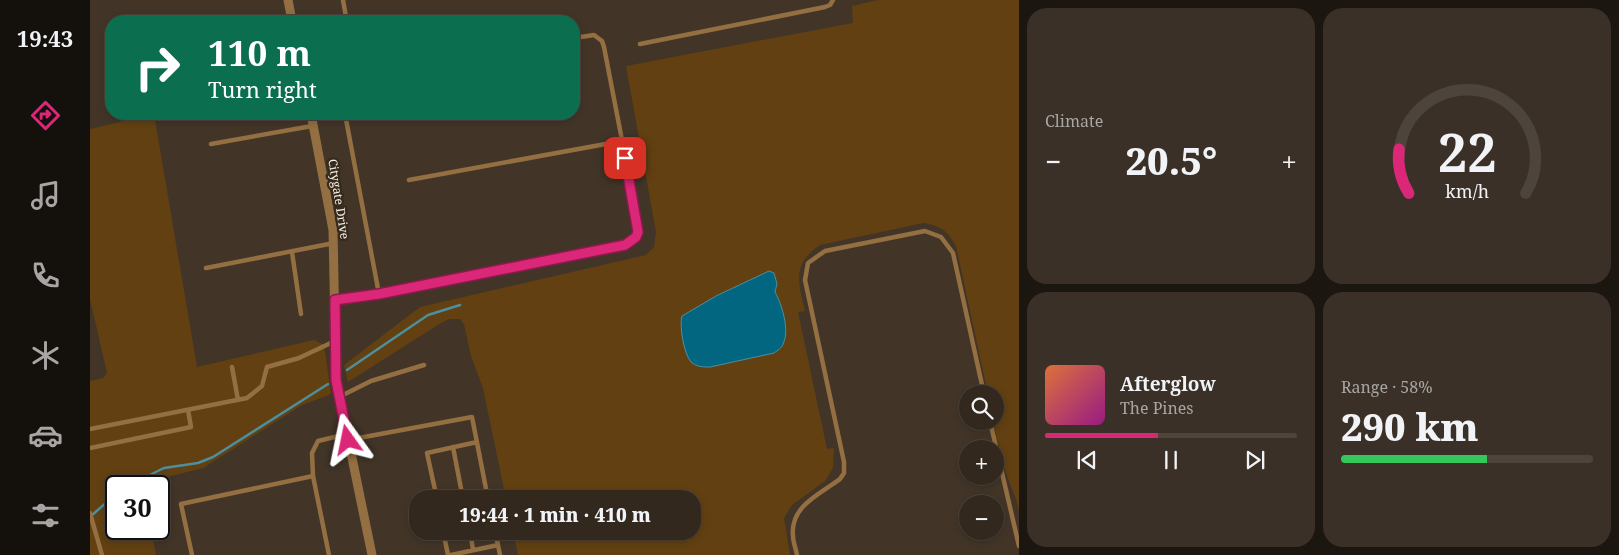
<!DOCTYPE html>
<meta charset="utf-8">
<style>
body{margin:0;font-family:"Noto Serif",serif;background:#3a3027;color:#f1f3f6;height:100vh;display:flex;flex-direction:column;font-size:19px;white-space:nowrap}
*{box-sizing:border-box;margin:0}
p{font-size:16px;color:#a8a6a4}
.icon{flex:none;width:28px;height:28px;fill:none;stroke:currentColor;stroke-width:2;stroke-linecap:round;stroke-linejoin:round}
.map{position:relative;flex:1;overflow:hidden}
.panel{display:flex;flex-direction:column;gap:8px;padding:8px;background:#1c1610;width:600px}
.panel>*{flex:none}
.guide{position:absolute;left:15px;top:15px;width:475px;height:105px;border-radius:20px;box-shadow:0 2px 8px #0003,0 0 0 1px #4d443c;background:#0b6e4f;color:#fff;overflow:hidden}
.controls{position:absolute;left:869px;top:385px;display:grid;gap:10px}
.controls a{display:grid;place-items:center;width:45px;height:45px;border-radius:50%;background:#32281e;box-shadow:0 2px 8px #0003,0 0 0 1px #4d443c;font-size:25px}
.speed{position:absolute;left:15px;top:475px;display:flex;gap:10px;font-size:25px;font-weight:700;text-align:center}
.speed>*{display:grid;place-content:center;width:65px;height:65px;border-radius:50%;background:#32281e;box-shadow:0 2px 8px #0003,0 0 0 1px #4d443c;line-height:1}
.speed .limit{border:2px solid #111;border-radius:8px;background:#fff;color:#111}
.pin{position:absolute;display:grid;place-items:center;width:42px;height:42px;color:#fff;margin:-21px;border-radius:10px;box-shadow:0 2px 8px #0006}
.me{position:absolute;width:55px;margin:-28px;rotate:348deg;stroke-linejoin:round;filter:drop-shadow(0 0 4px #0008)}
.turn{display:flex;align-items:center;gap:18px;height:105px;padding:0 20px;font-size:22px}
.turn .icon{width:65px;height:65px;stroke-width:2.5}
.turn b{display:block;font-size:35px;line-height:42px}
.big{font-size:38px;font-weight:800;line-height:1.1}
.panel .widget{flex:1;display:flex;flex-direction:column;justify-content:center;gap:8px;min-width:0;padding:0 18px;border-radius:20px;background:#3a3027}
.panel .dial{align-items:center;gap:0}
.dial svg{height:130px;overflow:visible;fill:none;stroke:#4d443c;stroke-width:7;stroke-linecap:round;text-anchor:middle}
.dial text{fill:#f1f3f6;stroke:none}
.song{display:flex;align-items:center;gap:15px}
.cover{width:60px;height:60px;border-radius:8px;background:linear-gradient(135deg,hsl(20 70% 55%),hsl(310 70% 35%))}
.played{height:5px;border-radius:2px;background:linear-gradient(90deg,#db2777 45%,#4d443c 45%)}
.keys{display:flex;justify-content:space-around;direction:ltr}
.heat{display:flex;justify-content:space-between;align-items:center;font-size:28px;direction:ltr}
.charge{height:8px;border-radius:4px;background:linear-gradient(90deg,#34c759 58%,#4d443c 0)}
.panel .tiles{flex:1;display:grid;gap:8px;grid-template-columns:repeat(2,1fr)}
.trip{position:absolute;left:319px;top:490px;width:292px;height:50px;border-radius:20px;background:#32281e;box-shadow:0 2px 8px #0003,0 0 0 1px #4d443c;font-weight:800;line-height:50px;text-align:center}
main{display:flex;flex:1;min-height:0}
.menu{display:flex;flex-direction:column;width:90px;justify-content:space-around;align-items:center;background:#14100c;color:#a8a6a4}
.menu .icon{width:35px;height:35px}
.menu .selected{color:#db2777}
.menu b{font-size:22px;color:#f1f3f6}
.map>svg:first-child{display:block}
.green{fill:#624011;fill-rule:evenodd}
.water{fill:#036681;stroke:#4c8f9f}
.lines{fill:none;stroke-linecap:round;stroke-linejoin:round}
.stream{stroke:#4c8f9f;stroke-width:2.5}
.lane{stroke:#946f42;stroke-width:4.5}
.street{stroke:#946f42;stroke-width:9}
.route-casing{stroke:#8e194d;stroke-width:12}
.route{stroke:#db2777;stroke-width:9}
.labels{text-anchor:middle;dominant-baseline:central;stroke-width:5;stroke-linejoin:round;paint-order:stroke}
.street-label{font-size:12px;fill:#f6efe6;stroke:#372b1e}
</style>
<main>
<nav class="menu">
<b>19:43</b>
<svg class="icon selected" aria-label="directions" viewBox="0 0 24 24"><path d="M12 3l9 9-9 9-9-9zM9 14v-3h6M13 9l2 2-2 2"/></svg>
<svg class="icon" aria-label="music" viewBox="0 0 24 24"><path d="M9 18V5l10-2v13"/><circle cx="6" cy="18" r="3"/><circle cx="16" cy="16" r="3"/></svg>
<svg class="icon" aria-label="phone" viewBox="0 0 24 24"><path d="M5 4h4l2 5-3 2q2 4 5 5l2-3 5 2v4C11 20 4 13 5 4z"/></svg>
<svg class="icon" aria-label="climate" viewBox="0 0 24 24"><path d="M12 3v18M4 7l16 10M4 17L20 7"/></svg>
<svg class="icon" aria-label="car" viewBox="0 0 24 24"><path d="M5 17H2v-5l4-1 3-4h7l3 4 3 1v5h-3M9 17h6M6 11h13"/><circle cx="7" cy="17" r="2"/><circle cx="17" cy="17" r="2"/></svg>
<svg class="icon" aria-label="filters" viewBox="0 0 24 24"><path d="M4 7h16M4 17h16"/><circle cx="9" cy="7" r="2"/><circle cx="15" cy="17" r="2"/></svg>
</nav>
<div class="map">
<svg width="929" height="555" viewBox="0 0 929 555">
<rect width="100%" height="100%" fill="#423528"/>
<!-- green -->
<path class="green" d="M 788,0 L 929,0 L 929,513 L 927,502 L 913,465 L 903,421 L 905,421 L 905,394 L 898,394 L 866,246 C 857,230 851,226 833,223 L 730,245 C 702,264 708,282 715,311 L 708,312 L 737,449 L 744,448 L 743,468 L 735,481 L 702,505 L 694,518 L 700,555 L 428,555 L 423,531 L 602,531 L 602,499 L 416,499 L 393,388 L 381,356 L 374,324 L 370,319 L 359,319 L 351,323 L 258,382 L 254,365 L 330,307 L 556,255 L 564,247 L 566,232 L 536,66 L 763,23 L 762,6 ZM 679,271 L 684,273 L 687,284 L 685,292 L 592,316 L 626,296 Z
M 64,114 L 107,367 L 224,340 L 234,345 L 241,393 L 239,395 L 212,405 L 113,468 L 73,478 L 52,486 L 26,486 L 26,529 L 61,529 L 66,555 L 0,555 L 0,381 L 13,378 L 17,373 L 0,299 L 0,129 Z"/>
<!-- water -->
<path class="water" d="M 679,271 L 684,273 L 687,284 L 685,292 C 692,305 700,330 693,344 C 692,348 688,350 684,353 L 620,367 C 613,367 607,367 601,362 C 594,354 589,326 592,316 L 626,296 Z"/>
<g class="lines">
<!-- stream -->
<path class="stream" d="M 257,370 L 338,315 L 370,305
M 37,486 L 74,468 L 108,463 L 123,457 L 238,384
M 1,516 L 26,494"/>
<!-- lane -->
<path class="lane" d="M 235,21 L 256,17 L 253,0
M 550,44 L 735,7 L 740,5 L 743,0
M 255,114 L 289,294
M 121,144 L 222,126
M 319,180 L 532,141
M 202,252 L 211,314
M 116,268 L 244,243
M 245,300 L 289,294 L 535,245 C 545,240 548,234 548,223 L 514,47 L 512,41 L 504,35 L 484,38
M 142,367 L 148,400
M 249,397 L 281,381 L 334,365
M 900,421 L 929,546
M 0,429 L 157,398 L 172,386 L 177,367 L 209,358 L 245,341
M 258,440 L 382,417 L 398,499
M 363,447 L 373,499
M 0,448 L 101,427 L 98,410
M 223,476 L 222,453 L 228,441 L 257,434
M 347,499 L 337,453 L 387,442
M 0,513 L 12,555
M 353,531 L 358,555
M 380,531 L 383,550
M 408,545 L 410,555
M 102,555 L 91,504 L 223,476 L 239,555
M 361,555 L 408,545 L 405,531
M 707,555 C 706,549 703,542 703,536 C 700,506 730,494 750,479 L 754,473 L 754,462 L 715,280 L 718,263 L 735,251 L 835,231 L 851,237 L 863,253 L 894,394"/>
<!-- street -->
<path class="street" d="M 198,0 L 202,21
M 221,114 L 243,230 L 246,380 L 282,555"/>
</g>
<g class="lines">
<!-- route casing -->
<g class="route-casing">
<path id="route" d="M 258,440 L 246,380 L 245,300 L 289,294 L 535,245 L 546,237 L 548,232 L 535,158"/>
</g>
<!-- route -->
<use href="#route" class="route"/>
</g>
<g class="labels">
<!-- street labels -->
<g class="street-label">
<text transform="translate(249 199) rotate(81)">Citygate Drive</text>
</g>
</g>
</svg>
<div class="controls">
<a><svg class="icon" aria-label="search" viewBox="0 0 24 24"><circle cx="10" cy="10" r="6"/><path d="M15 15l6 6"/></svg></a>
<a>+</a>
<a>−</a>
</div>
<div class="speed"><div class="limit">30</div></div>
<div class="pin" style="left:535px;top:158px;background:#d93025"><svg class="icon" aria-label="arrive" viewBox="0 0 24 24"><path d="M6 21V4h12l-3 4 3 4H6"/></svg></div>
<svg class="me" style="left:258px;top:440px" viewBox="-20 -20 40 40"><path d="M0-17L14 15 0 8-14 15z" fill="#db2777" stroke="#fff" stroke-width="4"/></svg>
<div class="trip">19:44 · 1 min · 410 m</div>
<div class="guide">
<div class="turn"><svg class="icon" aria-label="right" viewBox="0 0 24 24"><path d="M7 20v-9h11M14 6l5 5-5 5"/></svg><div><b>110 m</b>Turn right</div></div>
</div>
</div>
<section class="panel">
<div class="tiles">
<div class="widget"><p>Climate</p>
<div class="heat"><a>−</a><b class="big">20.5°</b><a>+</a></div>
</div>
<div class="widget dial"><svg viewBox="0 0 100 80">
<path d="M14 69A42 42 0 1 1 86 69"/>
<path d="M14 69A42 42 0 0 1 8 42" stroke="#db2777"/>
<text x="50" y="56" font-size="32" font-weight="700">22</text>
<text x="50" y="72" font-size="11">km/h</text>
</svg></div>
<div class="widget">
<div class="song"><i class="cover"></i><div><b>Afterglow</b><p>The Pines</p></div></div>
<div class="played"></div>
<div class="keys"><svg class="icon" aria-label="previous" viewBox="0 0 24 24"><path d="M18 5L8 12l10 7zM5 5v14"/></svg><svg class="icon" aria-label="pause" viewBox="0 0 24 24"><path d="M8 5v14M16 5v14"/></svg><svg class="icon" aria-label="next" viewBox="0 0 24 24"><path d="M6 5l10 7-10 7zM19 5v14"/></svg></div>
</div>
<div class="widget"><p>Range · 58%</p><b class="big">290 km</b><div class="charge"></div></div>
</div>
</section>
</main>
